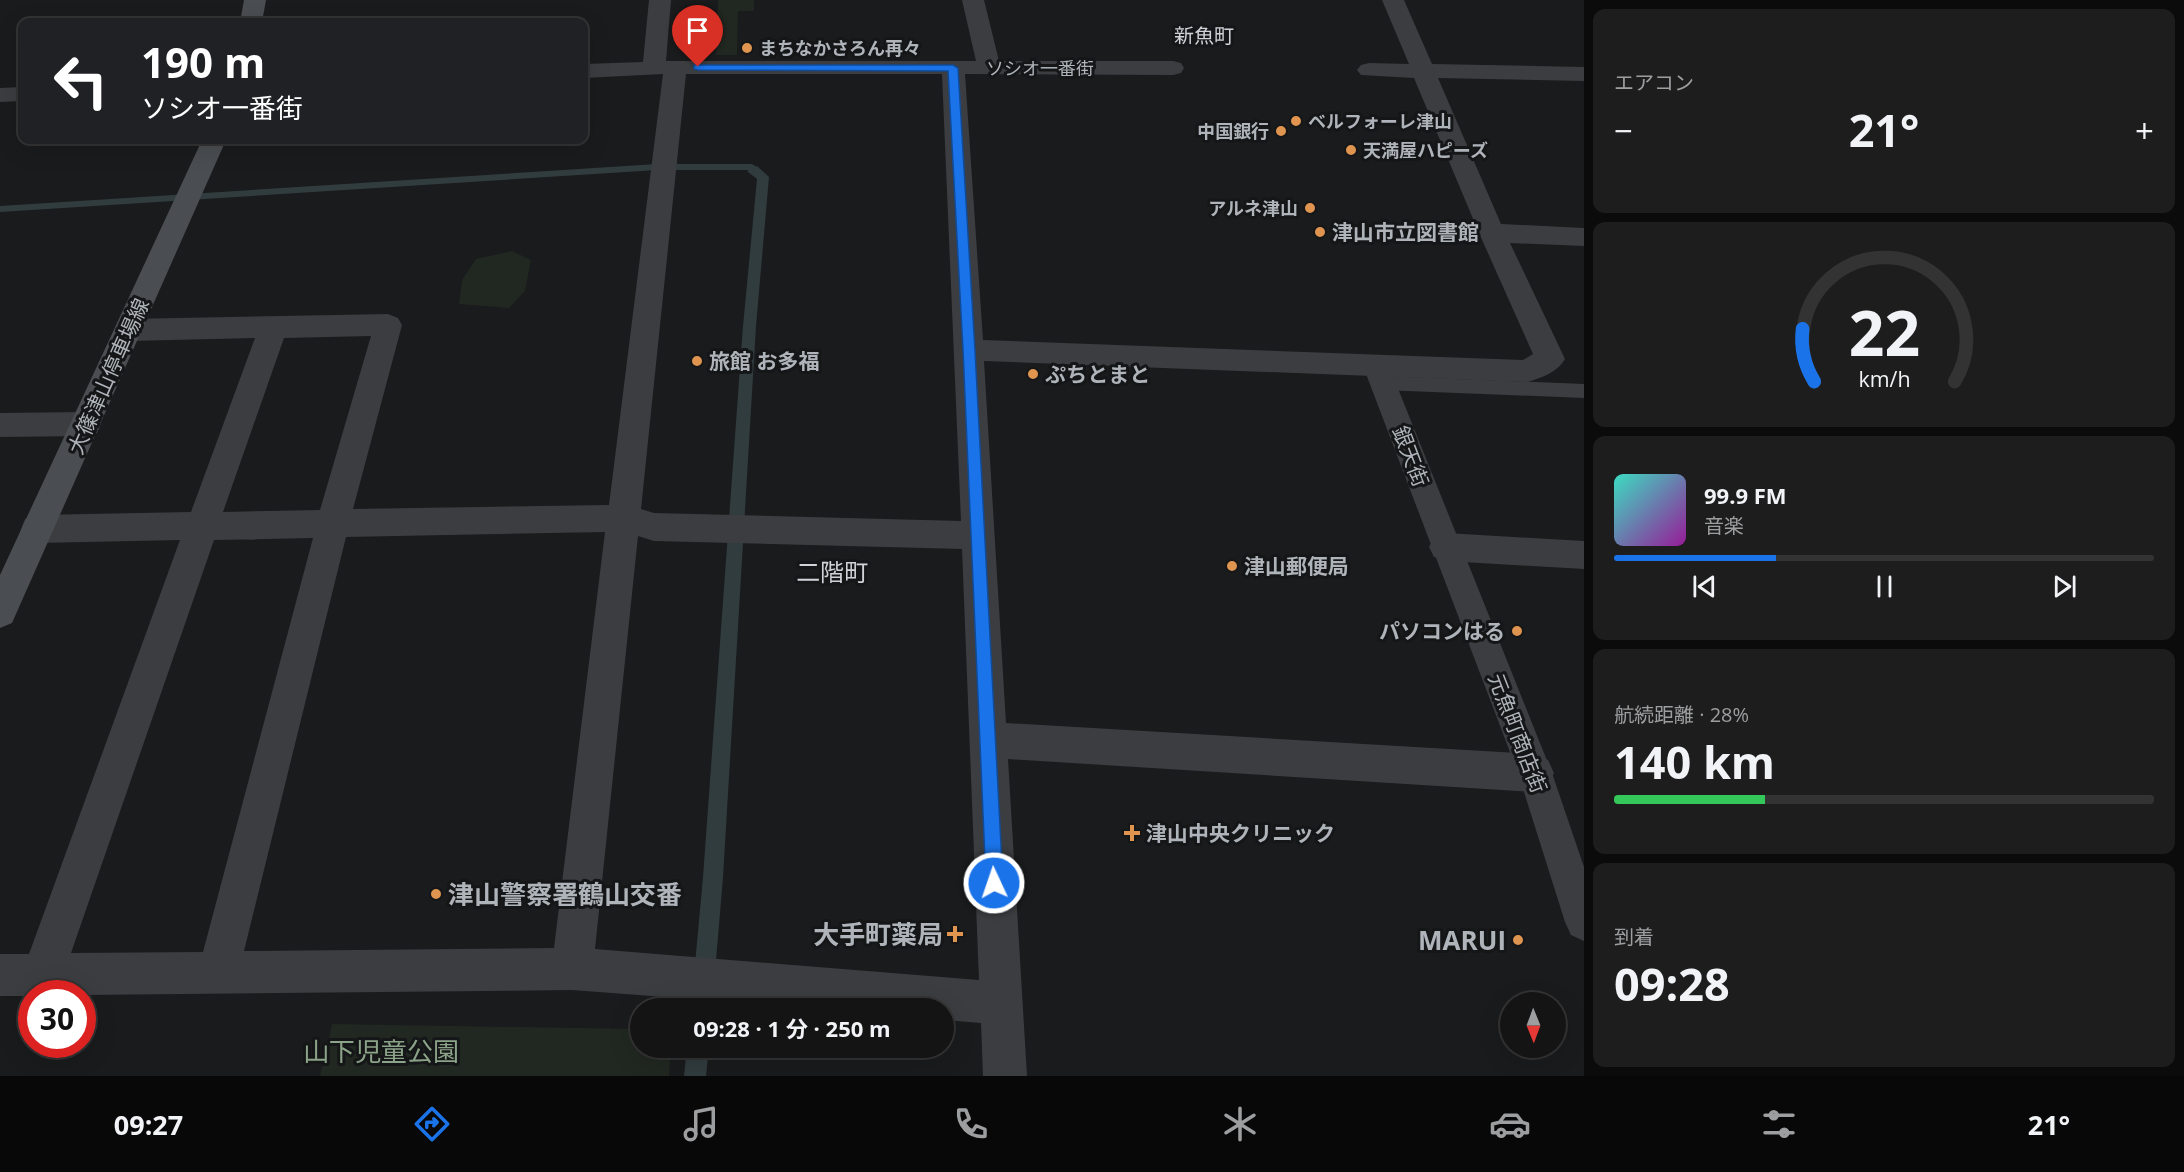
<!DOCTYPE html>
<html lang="ja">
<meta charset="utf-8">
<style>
body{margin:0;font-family:"Open Sans","Noto Sans JP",sans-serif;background:#1d1d1e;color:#f1f3f6;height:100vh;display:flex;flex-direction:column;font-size:22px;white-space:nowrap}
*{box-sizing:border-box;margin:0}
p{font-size:20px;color:#9d9ea0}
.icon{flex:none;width:33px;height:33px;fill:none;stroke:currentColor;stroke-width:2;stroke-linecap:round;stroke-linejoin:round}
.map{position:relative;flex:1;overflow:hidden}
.drawer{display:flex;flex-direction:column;gap:9px;padding:9px;background:#0b0b0c;width:600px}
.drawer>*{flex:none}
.hud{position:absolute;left:18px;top:18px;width:570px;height:126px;border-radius:12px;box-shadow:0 6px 24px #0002,0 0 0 2px #333334;background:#202124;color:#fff;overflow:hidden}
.needle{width:39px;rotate:179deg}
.fabs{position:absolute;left:1500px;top:992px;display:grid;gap:12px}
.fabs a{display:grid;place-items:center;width:66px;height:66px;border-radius:50%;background:#141415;box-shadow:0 6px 24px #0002,0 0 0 2px #333334;font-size:30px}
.speed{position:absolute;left:18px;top:980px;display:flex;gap:12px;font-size:30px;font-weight:700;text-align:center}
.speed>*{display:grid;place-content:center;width:78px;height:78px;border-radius:50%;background:#141415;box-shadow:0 6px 24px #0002,0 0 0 2px #333334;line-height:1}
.speed .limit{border:9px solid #d22;background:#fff;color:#111}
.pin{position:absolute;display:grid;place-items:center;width:51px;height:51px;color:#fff;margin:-62px -26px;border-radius:50% 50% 50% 0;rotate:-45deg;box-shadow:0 0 6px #0007}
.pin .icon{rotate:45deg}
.me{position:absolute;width:66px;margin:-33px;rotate:357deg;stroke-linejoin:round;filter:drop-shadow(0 0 4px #0008)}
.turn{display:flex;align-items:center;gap:21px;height:126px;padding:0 24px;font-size:27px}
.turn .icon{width:78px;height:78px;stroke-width:2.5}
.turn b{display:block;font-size:42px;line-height:51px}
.big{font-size:45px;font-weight:700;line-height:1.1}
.drawer .tile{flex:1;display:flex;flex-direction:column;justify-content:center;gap:9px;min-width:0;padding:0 21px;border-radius:12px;background:#1d1d1e}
.drawer .dial{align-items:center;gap:0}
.dial svg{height:156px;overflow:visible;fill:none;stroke:#333334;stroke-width:7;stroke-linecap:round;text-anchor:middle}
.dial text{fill:#f1f3f6;stroke:none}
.song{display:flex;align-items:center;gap:18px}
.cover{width:72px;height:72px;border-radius:9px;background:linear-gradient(135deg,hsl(170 70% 55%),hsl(300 70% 35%))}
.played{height:6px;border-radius:3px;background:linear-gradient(90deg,#1a73e8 30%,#333334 30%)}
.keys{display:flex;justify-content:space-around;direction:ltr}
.heat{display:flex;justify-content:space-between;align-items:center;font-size:33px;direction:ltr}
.charge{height:9px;border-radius:4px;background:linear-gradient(90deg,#34c759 28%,#333334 0)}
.trip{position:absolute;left:630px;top:998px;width:324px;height:60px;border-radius:30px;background:#141415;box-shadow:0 6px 24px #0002,0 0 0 2px #333334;font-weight:700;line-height:60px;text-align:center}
.dock{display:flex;height:96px;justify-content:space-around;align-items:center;background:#080808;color:#9d9ea0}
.dock .icon{width:42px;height:42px}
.dock .on{color:#1a73e8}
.dock b{font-size:27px;color:#f1f3f6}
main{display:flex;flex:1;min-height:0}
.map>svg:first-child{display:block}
.green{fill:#212721}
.water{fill:#313c3f}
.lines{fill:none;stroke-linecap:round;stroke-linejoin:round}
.stream{fill:#313c3f;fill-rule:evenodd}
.service{fill:#3c3d41;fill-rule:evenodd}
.pedestrian{fill:#3c3d41;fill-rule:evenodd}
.minor{fill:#3c3d41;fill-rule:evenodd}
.secondary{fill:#4a4d51;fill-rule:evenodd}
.route{fill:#1a73e8;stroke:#114b97;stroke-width:1.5}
.poi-dot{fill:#df944f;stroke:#151617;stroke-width:2}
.labels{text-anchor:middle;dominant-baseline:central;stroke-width:6;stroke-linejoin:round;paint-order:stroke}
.far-poi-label{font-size:18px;font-weight:bold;fill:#aeb4ba;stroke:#151617;text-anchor:start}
.far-street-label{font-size:18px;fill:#aeb4ba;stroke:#151617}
.far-quarter-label{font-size:20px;fill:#cfd2d7;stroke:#151617}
.poi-label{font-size:21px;font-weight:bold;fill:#aeb4ba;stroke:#151617;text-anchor:start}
.street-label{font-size:21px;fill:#aeb4ba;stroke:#151617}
.quarter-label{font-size:24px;fill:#cfd2d7;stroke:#151617}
.near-poi-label{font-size:26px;font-weight:bold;fill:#aeb4ba;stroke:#151617;text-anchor:end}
.near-park-label{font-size:26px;fill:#8ba388;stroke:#151617}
</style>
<main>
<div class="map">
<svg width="1584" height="1076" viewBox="0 0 1584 1076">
<rect width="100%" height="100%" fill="#1a1b1c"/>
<!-- green -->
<path class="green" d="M 718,0 L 754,0 L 754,11 L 738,11 L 737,55 L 716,55 Z
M 512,251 L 531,260 L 525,291 L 509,308 L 459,304 L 462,280 L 476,259 Z
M 332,1024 L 640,1029 L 640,1047 L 671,1047 L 669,1076 L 320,1076 Z"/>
<!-- water -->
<path class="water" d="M 757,166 L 769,177 L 756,326 L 723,877 L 712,1008 L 691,1008 L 703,877 L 743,326 L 757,179 L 747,171 Z
M 687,1047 L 709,1047 L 706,1076 L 684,1076 Z"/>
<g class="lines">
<!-- stream -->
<path class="stream" d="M 657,164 L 751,164 L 754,165 L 767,178 L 762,181 L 749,170 L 657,170 L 0,212 L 0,206 Z"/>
<!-- service -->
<path class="service" d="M 1382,376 L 1584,384 L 1584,398 L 1382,390 L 1376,388 L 1373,383 L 1376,378 Z"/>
<!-- pedestrian -->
<path class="pedestrian" d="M 1376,356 L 1385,359 L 1389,366 L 1552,773 L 1584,867 L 1584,941 L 1571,935 L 1565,922 L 1518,773 L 1363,366 L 1367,359 Z"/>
<!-- minor -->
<path class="minor" d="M 649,0 L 671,0 L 666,61 L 976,61 L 962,0 L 984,0 L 999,61 L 1173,61 L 1181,63 L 1184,68 L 1181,73 L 1173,75 L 965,74 L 983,340 L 1523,360 L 1533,354 L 1479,233 L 1414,78 L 1361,75 L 1357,70 L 1361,65 L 1369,63 L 1409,64 L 1382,0 L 1404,0 L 1432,64 L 1584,67 L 1584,81 L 1438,78 L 1501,224 L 1584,228 L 1584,246 L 1510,243 L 1565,359 C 1558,372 1541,378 1527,382 L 984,361 L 1006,723 L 1535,754 L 1548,760 L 1554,773 L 1548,786 L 1535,792 L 1008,759 L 1027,1076 L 983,1076 L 981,1023 L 944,1020 L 944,1008 L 811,1008 L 572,990 L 82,995 L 82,993 L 32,993 L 32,996 L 0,996 L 0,954 L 29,954 L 180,540 L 37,543 L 25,539 L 21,529 L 25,519 L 37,515 L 191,512 L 255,338 L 129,341 L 119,337 L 115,330 L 119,323 L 129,319 L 388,314 L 398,318 L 402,325 L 353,509 L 609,505 L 663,74 L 584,78 L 584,64 L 643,62 ZM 686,74 L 942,74 L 961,521 L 654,513 L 641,509 ZM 371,336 L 320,510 L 223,512 L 284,338 ZM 605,532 L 554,948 L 244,951 L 346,537 ZM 638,536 L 654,541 L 962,549 L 979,980 L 595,949 ZM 313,538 L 203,952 L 71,953 L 214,540 Z
M 22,87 L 22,101 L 0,102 L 0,88 Z
M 86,412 L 97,415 L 101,424 L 97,433 L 86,436 L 0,437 L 0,413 Z
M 1446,533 L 1584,541 L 1584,569 L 1446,561 L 1434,557 L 1429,547 L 1434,537 Z"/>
<!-- secondary -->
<path class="secondary" d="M 244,0 L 266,0 L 262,22 L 240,22 Z
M 202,140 L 226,140 L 12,623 L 0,628 L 0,575 Z"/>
</g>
<!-- route -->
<path class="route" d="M 694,65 L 953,65 L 958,68 L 975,350 L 1003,883 L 1000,889 L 994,892 L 988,889 L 986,883 L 963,350 L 948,71 L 698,70 L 694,69 Z"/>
<!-- markers -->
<g class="poi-dot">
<circle cx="747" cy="48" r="6"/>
<circle cx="1296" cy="121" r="6"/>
<circle cx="1281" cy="131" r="6"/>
<circle cx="1351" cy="150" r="6"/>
<circle cx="1310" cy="208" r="6"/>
<circle cx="1320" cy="232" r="6"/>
<circle cx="697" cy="361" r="6"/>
<circle cx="1033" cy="374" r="6"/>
<circle cx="1232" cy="566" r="6"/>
<circle cx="1517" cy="631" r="6"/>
<path d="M1129 824h6v6h6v6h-6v6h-6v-6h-6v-6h6z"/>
<circle cx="436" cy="894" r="6"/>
<path d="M952 925h6v6h6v6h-6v6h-6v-6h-6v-6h6z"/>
<circle cx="1518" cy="940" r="6"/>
</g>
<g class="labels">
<!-- far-poi labels -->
<g class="far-poi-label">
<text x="759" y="48">まちなかさろん再々</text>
<text x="1308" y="121">ベルフォーレ津山</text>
<text x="1269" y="131" text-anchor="end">中国銀行</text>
<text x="1363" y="150">天満屋ハピーズ</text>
<text x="1298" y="208" text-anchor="end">アルネ津山</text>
</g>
<!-- far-street labels -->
<g class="far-street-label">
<text x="1040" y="68">ソシオ一番街</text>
</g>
<!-- far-quarter labels -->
<g class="far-quarter-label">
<text x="1204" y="35">新魚町</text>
</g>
<!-- poi labels -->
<g class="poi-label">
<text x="1332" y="232">津山市立図書館</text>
<text x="709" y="361">旅館 お多福</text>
<text x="1045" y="374">ぷちとまと</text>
<text x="1244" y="566">津山郵便局</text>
<text x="1505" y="631" text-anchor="end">パソコンはる</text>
<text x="1146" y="833">津山中央クリニック</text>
</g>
<!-- street labels -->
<g class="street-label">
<text transform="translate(108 376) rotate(-66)">大篠津山停車場線</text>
<text transform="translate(1411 456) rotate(69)">銀天街</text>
<text transform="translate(1518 733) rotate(69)">元魚町商店街</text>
</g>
<!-- quarter labels -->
<g class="quarter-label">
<text x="832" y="571">二階町</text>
</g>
<!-- near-poi labels -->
<g class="near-poi-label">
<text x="448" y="894" text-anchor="start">津山警察署鶴山交番</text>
<text x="943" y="934">大手町薬局</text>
<text x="1506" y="940">MARUI</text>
</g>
<!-- near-park labels -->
<g class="near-park-label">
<text x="381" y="1051">山下児童公園</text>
</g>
</g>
</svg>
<div class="fabs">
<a><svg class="needle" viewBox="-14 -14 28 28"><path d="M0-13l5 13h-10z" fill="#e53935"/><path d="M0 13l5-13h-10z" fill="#9d9ea0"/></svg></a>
</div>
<div class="speed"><div class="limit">30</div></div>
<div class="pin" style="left:698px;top:67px;background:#d93025"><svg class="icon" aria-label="arrive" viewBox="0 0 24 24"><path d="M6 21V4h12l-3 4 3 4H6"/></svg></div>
<svg class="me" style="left:994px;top:883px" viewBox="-20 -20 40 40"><circle r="17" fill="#1a73e8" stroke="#fff" stroke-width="3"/><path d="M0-11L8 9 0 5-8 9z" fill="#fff"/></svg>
<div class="trip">09:28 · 1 分 · 250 m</div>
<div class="hud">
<div class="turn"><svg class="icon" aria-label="left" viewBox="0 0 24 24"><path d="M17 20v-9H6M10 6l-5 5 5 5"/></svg><div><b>190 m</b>ソシオ一番街</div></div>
</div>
</div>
<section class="drawer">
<div class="tile"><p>エアコン</p>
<div class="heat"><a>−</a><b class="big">21°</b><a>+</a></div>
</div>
<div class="tile dial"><svg viewBox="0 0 100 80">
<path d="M14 69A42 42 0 1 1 86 69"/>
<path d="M14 69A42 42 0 0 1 8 42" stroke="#1a73e8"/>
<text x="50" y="56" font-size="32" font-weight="700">22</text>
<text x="50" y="72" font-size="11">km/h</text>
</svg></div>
<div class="tile">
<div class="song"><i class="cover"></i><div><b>99.9 FM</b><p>音楽</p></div></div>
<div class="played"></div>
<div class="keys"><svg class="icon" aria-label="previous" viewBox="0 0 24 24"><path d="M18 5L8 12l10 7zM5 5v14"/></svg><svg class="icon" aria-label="pause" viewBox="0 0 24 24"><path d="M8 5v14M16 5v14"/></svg><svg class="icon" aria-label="next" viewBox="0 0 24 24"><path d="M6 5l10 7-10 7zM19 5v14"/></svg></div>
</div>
<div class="tile"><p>航続距離 · 28%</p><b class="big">140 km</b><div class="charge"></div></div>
<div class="tile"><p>到着</p><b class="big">09:28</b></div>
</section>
</main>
<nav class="dock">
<b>09:27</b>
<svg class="icon on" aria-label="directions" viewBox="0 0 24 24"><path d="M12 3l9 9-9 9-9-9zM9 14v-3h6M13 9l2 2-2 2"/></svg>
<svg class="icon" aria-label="music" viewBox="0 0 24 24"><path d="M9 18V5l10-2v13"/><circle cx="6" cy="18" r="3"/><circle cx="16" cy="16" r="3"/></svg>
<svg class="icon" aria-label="phone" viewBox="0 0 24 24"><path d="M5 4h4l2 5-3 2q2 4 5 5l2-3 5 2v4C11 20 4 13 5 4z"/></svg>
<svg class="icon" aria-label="climate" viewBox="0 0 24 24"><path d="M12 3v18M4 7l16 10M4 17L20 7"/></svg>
<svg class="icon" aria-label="car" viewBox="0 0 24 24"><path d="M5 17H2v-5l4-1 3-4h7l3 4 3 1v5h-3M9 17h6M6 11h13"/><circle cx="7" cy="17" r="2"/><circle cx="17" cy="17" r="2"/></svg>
<svg class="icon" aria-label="filters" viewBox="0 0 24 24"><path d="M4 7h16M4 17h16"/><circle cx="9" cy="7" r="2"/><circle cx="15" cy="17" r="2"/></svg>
<b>21°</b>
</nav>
